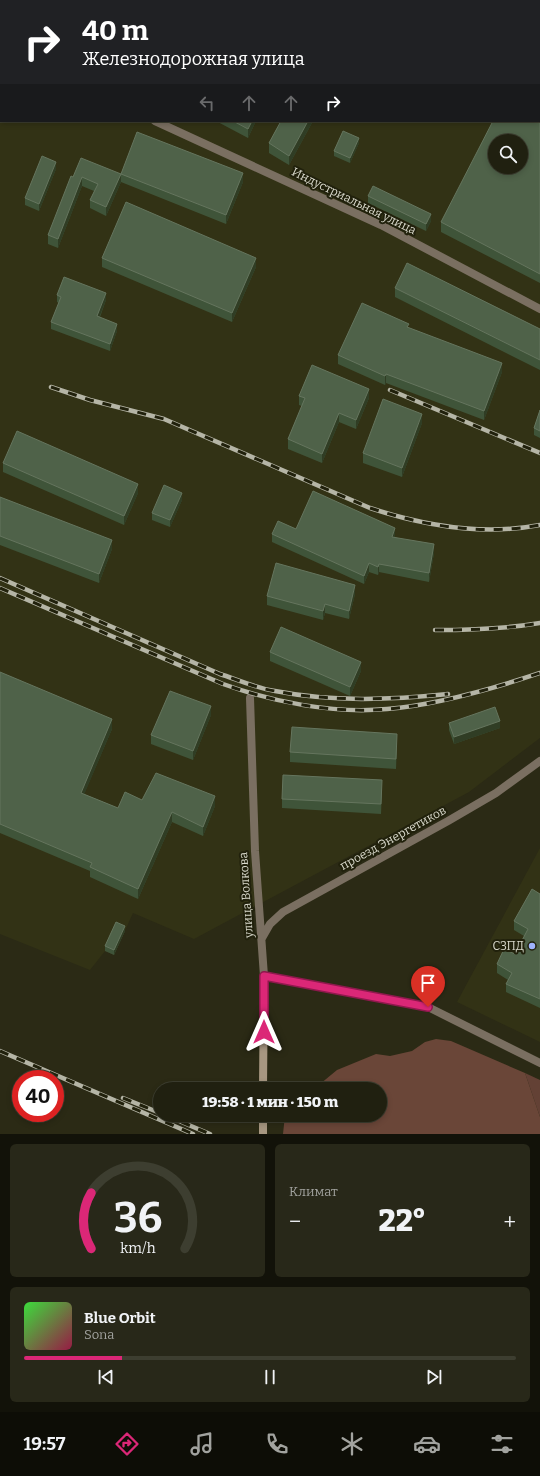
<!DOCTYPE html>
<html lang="ru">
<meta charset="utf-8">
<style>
body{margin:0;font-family:Bitter,serif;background:#282819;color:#f1f3f6;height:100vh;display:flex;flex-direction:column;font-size:15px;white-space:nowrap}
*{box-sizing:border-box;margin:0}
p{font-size:13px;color:#a2a39f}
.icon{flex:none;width:22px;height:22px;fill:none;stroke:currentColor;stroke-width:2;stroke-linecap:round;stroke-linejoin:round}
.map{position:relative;height:1134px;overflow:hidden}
.side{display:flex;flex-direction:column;gap:10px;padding:10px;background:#121209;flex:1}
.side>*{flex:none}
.guide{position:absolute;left:0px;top:0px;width:540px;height:122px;box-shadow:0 2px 6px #0003,0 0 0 1px #3d3e30;background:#202124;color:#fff;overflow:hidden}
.buttons{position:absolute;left:488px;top:134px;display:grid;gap:8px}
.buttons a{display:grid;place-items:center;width:40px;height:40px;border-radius:50%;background:#202010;box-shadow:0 2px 6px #0003,0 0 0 1px #3d3e30;font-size:20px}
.speed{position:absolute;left:12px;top:1070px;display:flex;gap:8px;font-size:20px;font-weight:700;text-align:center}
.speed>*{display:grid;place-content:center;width:52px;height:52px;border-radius:50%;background:#202010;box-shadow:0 2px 6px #0003,0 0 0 1px #3d3e30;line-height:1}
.speed .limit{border:6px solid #d22;background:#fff;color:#111}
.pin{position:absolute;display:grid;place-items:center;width:34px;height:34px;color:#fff;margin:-41px -17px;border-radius:50% 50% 50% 0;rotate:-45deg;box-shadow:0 0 4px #0007}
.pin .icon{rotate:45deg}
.me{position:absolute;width:44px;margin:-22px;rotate:0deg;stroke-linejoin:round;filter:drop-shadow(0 0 3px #0008)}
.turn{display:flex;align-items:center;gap:14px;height:84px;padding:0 16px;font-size:18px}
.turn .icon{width:52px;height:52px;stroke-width:2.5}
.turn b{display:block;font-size:28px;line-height:34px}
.lanes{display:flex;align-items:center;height:38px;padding:0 16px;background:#0003;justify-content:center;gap:20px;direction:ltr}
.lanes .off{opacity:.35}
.big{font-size:30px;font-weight:800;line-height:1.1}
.side .widget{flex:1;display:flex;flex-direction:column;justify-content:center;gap:6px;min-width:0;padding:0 14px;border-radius:6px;background:#282819}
.side .dial{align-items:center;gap:0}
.dial svg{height:104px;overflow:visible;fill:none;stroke:#3d3e30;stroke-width:7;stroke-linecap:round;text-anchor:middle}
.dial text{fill:#f1f3f6;stroke:none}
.song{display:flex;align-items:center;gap:12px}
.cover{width:48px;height:48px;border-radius:6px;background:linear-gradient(135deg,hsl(120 70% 55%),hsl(340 70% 35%))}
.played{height:4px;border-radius:2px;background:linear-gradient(90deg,#db2777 20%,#3d3e30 20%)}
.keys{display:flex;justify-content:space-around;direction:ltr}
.heat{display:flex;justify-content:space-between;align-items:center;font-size:22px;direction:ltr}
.side .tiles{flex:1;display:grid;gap:10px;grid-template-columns:1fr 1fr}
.widget:last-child{grid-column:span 2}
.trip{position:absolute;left:153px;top:1082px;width:234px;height:40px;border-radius:20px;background:#202010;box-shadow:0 2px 6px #0003,0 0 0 1px #3d3e30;font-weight:800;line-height:40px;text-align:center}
.menu{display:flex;height:64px;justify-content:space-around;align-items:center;background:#0d0d06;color:#a2a39f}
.menu .icon{width:28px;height:28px}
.menu .on{color:#db2777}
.menu b{font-size:18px;color:#f1f3f6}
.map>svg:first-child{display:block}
.built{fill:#323215;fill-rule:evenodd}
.green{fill:#634135}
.forest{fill:#6a4638}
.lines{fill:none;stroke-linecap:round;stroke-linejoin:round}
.street{stroke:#7a6f61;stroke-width:8}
.secondary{stroke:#a79781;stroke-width:8}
.rail-casing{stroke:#b5b5a6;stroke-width:4.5}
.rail{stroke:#21210c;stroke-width:3;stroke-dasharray:9;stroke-linecap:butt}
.wall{fill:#3f5439}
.shaded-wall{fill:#303d24}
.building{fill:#4f6249;stroke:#65755e;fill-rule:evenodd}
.route-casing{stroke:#8e194d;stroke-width:10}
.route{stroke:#db2777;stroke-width:7}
.poi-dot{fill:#9fb3fd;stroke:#21210c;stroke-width:1.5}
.labels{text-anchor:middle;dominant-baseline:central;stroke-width:4;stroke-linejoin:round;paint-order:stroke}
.street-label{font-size:12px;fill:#dadacd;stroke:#21210c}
.poi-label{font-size:12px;fill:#dadacd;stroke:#21210c;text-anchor:end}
</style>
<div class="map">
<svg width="540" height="1134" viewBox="0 0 540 1134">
<rect width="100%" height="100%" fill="#2b2a15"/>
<!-- built -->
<path class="built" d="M 0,0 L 540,0 L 540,738 L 469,792 L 194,939 L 133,913 L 114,955 L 105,951 L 90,970 L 0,934 ZM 1,1 L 539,1 L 539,121 L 1,121 ZM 495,141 L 521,141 L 521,167 L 495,167 Z
M 540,848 L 540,1042 L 457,1002 Z"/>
<!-- green -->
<path class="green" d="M 525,1073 L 540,1080 L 540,1117 Z"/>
<!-- forest -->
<path class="forest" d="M 436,1039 L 451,1041 L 525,1073 L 540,1117 L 540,1134 L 283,1134 L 285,1115 L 380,1115 L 380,1089 L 314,1089 L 337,1070 L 376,1054 L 390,1056 L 412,1051 L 425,1042 Z"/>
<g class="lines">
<!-- street -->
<path class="street" d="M 0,49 L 1,50
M 155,121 L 381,225 L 540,309
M 250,698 L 255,851 L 264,976 L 428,1007 L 540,1063
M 262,938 L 270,924 L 283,912 L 448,821 L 496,793 L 540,761"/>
<!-- secondary -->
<path class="secondary" d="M 263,1089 L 264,976
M 263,1134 L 263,1115"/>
<!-- rail casing -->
<g class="rail-casing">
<path id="rail" d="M 51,387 L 90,400 L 164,419 L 370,508 C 425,526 483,536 540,525
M 390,390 L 540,453
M 0,578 L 220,674 C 238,680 256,688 275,691 C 332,702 390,700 448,694
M 0,588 L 223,684 C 273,702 333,714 387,709 C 437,705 492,689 540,673
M 435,630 C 470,630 505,629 540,623
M 0,1051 L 193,1134
M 123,1098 L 160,1113
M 165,1115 L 210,1134"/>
</g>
<!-- rail -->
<use href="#rail" class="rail"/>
</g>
<!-- wall -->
<path class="wall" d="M 540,52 L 540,283 L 441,232 L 441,222 Z
M 216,121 L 255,121 L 255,123 L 248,138 Z
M 281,121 L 313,121 L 289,165 L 269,153 L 269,143 Z
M 359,143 L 350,163 L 334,156 L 334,151 Z
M 56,169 L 39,211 L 25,205 L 25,198 Z
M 121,174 L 243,182 L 226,224 L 121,182 L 106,216 L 90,208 L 90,200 L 94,191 L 82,186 L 58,248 L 48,244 L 48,235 L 73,177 Z
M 368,196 L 431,221 L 426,231 L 368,203 Z
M 102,258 L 256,267 L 232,322 L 102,267 Z
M 395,288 L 540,329 L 540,370 L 395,297 Z
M 57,295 L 106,300 L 100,317 L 117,331 L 110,351 L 51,329 L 51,322 L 59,303 L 57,302 Z
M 409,328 L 502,372 L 484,420 L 386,383 L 385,385 L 338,364 L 338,355 Z
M 299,396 L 369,398 L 356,429 L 339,422 L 322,463 L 288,449 L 288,439 L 302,406 L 299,405 Z
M 540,410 L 540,438 L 534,435 L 534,428 Z
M 422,423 L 402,477 L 363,463 L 363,453 Z
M 3,463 L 138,493 L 124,525 L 3,472 Z
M 0,497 L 112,549 L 99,583 L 0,545 Z
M 182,500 L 170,527 L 152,520 L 152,513 Z
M 296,529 L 395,537 L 434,553 L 429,582 L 379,572 L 378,575 L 369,572 L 364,584 L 272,542 L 272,534 Z
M 355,594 L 349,619 L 325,613 L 323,620 L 267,605 L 267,596 Z
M 270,652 L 361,671 L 350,696 L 270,661 Z
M 0,672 L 112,729 L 84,794 L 118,808 L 142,800 L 215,806 L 203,836 L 172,822 L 138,899 L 90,877 L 90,871 L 0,833 Z
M 211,715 L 193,760 L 151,744 L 151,735 Z
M 449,723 L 500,728 L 454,744 L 449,730 Z
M 397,743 L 396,769 L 290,762 L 290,752 Z
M 382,789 L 381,814 L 282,808 L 282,799 Z
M 540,894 L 540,1008 L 506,992 L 506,984 L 508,980 L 497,973 L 497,964 L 515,954 L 524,936 L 514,930 L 514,921 Z
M 125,931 L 114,955 L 105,951 L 105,946 Z"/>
<!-- shaded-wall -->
<path class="shaded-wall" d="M 252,121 L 255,121 L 255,123 L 248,138 L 248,129 Z
M 308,121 L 313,121 L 289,165 L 289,156 Z
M 359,138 L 359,143 L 350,163 L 350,158 Z
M 56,162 L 56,169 L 39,211 L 39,204 Z
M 243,173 L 243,182 L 226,224 L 226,215 Z
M 121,174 L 121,182 L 106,216 L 106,207 Z
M 82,177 L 82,186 L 58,248 L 58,239 Z
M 431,214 L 431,221 L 426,231 L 426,224 Z
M 256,258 L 256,267 L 232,322 L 232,313 Z
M 106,293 L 106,300 L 97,323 L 97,316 Z
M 117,324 L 117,331 L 110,351 L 110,344 Z
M 502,363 L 502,372 L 484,420 L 484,411 Z
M 386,374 L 386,383 L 385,385 L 385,376 Z
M 369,389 L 369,398 L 356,429 L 356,420 Z
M 339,413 L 339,422 L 322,463 L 322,454 Z
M 422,414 L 422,423 L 402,477 L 402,468 Z
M 138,484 L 138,493 L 124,525 L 124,516 Z
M 182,493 L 182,500 L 170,527 L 170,520 Z
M 395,528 L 395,537 L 392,545 L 392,537 Z
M 112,540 L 112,549 L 99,583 L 99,574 Z
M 434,544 L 434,553 L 429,582 L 429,573 Z
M 369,563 L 369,572 L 364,584 L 364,576 Z
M 379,564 L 379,572 L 378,575 L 378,567 Z
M 355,585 L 355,594 L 349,619 L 349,611 Z
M 325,604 L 325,613 L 323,620 L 323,611 Z
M 361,662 L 361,671 L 350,696 L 350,687 Z
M 211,706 L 211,715 L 193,760 L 193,751 Z
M 112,719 L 112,729 L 81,802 L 81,793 Z
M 500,721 L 500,728 L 454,744 L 454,737 Z
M 397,734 L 397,743 L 396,769 L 396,759 Z
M 215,796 L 215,806 L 203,836 L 203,827 Z
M 172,812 L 172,822 L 138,899 L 138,889 Z
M 125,926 L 125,931 L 114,955 L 114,950 Z"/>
<!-- building -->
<path class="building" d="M 29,0 L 62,0 L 62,1 L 28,1 Z
M 78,0 L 105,0 L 105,1 L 78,1 Z
M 123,0 L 191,0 L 191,1 L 123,1 Z
M 216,0 L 308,0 L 307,1 L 215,1 Z
M 347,0 L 368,0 L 367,1 L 346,1 Z
M 539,51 L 540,52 L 540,274 L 441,222 L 493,121 L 539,121 ZM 495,141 L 521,141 L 521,167 L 495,167 Z
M 233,121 L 252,121 L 248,129 Z
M 281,121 L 308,121 L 289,156 L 269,143 Z
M 343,131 L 359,138 L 350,158 L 334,151 Z
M 137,132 L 243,173 L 226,215 L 121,174 L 106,207 L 90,200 L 98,184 L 82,177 L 58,239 L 48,235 L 71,176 L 73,177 L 81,158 L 121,174 Z
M 42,156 L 56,162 L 39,204 L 25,198 Z
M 373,186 L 431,214 L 426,224 L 368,196 Z
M 126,202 L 256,258 L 232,313 L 102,258 Z
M 407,263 L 540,329 L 540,360 L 395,288 Z
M 64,277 L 106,293 L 97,316 L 117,324 L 110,344 L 51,322 L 61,297 L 57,295 Z
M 362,303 L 409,324 L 407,327 L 502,363 L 484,411 L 386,374 L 385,376 L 338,355 Z
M 312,365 L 369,389 L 356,420 L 339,413 L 322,454 L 288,439 L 305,398 L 299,396 Z
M 383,399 L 422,414 L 402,468 L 363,453 Z
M 540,410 L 540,431 L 534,428 Z
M 17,431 L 138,484 L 124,516 L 3,463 Z
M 164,485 L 182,493 L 170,520 L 152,513 Z
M 313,491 L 395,528 L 392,537 L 434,544 L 429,573 L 379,564 L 378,567 L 369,563 L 364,576 L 272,534 L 278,521 L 296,529 Z
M 0,497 L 112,540 L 99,574 L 0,536 Z
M 276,563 L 355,585 L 349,611 L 325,604 L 323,611 L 267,596 Z
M 281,627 L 361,662 L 350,687 L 270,652 Z
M 0,672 L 112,719 L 81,793 L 118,808 L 125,792 L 142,800 L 156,773 L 215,796 L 203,827 L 172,812 L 138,889 L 90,867 L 92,863 L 0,824 Z
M 170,691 L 211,706 L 193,751 L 151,735 Z
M 495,707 L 500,721 L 454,737 L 449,723 Z
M 292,727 L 397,734 L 396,759 L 290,752 Z
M 283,775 L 382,780 L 381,804 L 282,799 Z
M 532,889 L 540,894 L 540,999 L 506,984 L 512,973 L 497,964 L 504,949 L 515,954 L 528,929 L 514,921 Z
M 116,922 L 125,926 L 114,950 L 105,946 Z"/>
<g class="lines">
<!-- route casing -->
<g class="route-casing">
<path id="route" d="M 264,1032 L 264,976 L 428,1007"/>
</g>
<!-- route -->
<use href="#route" class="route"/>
</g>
<!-- markers -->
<circle class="poi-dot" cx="532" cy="946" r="4"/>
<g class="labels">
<!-- street labels -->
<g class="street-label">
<text transform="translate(354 201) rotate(26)">Индустриальная улица</text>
<text transform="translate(393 838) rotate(-29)">проезд Энергетиков</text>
<text transform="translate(246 895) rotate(-94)">улица Волкова</text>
</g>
<!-- poi labels -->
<g class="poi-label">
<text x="524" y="946">СЗПД</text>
</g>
</g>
</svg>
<div class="buttons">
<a><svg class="icon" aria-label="search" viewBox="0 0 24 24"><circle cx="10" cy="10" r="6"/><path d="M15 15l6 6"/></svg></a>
</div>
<div class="speed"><div class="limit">40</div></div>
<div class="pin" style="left:428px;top:1007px;background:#d93025"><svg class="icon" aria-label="arrive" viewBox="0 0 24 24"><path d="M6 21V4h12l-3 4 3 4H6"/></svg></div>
<svg class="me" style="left:264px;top:1032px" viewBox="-20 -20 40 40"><path d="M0-17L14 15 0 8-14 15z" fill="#db2777" stroke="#fff" stroke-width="4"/></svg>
<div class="trip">19:58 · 1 мин · 150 m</div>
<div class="guide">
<div class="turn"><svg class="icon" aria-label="right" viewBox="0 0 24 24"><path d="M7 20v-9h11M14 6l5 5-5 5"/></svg><div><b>40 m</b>Железнодорожная улица</div></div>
<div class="lanes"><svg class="icon off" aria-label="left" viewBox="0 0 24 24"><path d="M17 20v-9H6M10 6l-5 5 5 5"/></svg><svg class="icon off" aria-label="ahead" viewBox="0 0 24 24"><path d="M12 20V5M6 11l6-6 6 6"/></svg><svg class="icon off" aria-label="ahead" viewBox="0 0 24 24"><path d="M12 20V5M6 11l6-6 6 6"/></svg><svg class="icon" aria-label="right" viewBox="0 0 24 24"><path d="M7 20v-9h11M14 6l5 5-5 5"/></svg></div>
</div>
</div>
<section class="side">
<div class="tiles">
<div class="widget dial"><svg viewBox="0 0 100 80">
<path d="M14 69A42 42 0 1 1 86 69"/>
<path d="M14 69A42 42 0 0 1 14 26" stroke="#db2777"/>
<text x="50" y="56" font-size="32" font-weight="700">36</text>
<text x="50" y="72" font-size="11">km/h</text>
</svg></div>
<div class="widget"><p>Климат</p>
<div class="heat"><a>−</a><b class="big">22°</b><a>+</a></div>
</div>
<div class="widget">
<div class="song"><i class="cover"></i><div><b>Blue Orbit</b><p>Sona</p></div></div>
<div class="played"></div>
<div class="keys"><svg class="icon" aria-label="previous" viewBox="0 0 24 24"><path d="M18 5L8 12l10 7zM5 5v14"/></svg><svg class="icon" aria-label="pause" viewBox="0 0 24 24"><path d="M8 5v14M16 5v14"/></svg><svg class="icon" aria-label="next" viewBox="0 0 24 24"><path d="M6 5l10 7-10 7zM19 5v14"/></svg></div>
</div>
</div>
</section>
<nav class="menu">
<b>19:57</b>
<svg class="icon on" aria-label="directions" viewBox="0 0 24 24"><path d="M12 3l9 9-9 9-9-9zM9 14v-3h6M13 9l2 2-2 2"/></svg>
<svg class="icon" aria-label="music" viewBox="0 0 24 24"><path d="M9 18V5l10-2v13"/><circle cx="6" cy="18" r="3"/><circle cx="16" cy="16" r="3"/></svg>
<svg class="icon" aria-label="phone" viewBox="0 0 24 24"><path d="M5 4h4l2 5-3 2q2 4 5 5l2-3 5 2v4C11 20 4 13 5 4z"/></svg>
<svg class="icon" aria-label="climate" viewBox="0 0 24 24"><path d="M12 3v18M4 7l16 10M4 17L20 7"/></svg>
<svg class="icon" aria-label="car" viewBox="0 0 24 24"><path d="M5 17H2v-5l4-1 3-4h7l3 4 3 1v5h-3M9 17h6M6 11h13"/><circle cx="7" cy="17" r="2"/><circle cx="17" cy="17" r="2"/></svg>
<svg class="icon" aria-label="filters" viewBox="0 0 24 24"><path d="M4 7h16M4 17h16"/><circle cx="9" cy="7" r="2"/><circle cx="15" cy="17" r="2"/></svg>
</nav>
